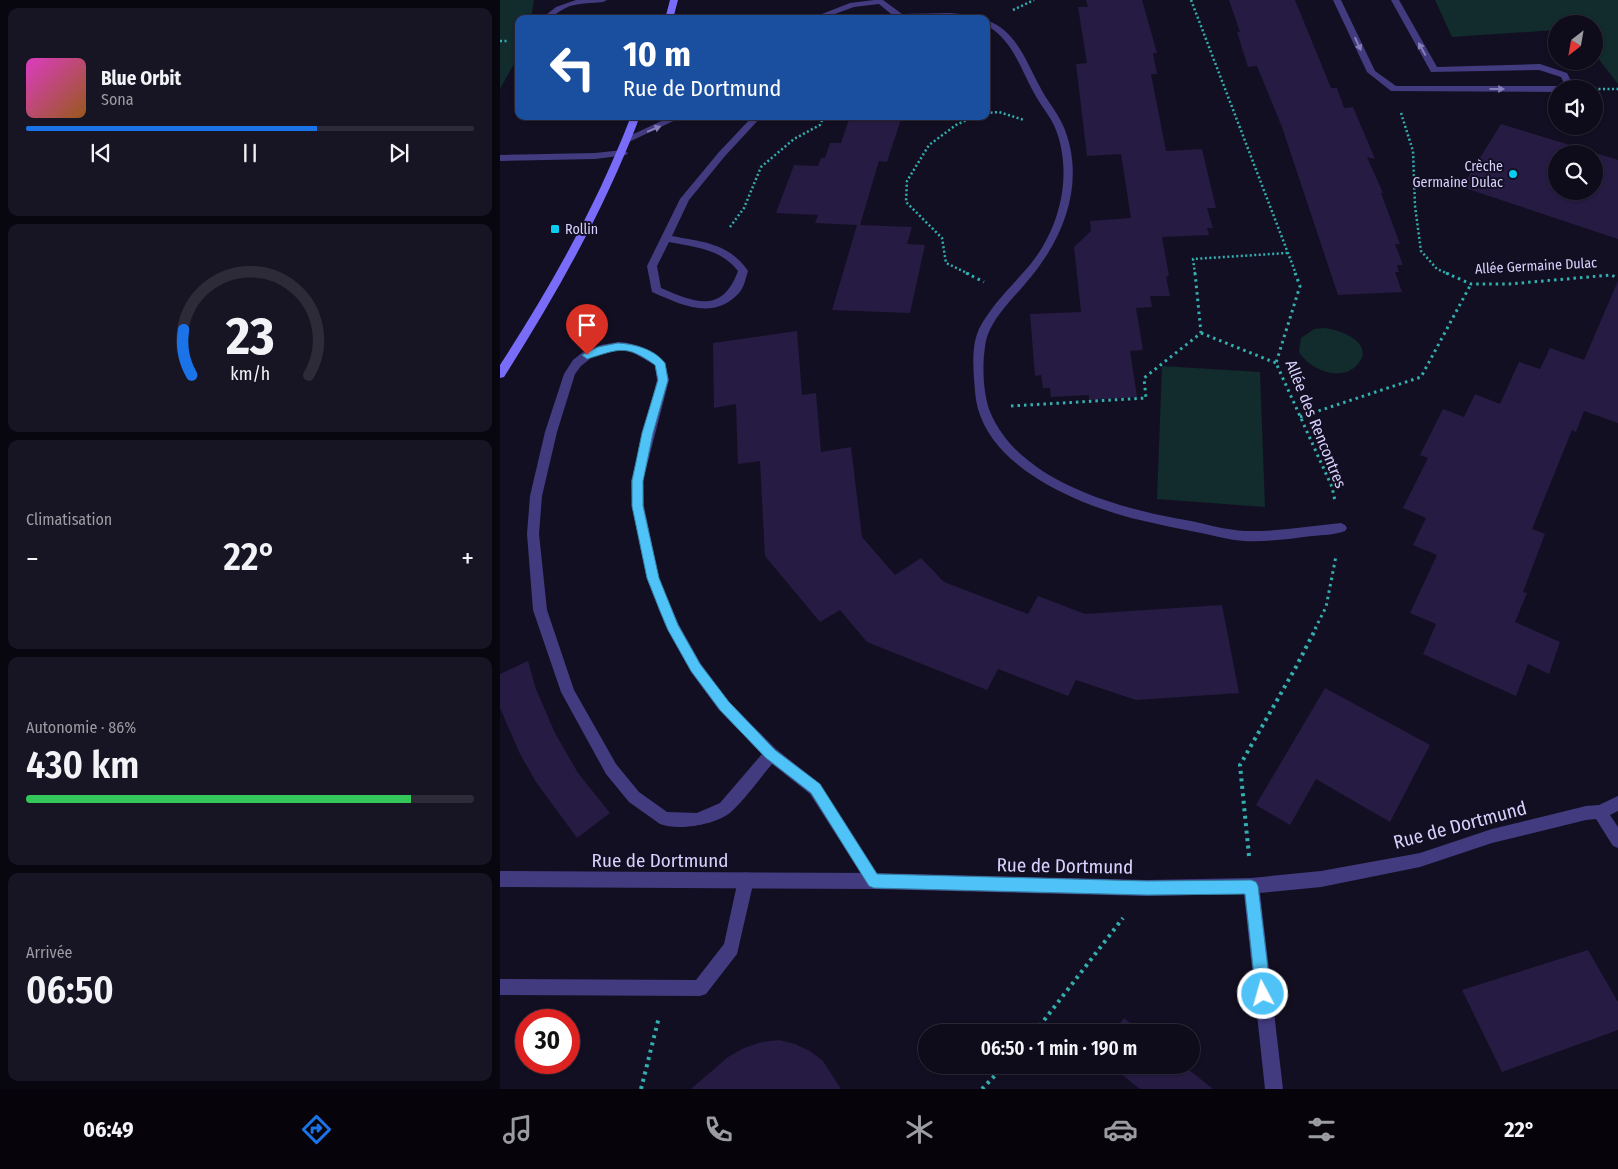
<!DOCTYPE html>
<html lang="fr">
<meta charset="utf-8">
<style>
body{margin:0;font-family:"Fira Sans Condensed",sans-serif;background:#171423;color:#f1f3f6;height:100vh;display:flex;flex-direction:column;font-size:19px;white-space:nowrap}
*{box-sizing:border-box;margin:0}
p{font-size:16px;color:#9b9ba2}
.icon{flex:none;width:28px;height:28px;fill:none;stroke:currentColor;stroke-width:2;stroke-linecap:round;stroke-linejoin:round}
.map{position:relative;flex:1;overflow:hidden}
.panel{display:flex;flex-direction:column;gap:8px;padding:8px;background:#08060e;width:500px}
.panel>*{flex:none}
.top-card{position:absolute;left:15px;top:15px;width:475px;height:105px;border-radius:10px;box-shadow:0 1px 4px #0004,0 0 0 1px #2e2b39;background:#1a4fa0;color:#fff;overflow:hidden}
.needle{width:32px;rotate:211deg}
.controls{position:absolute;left:1048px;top:15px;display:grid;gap:10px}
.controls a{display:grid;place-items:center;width:55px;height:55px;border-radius:50%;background:#0e0b1a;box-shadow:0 1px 4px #0004,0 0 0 1px #2e2b39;font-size:25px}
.speed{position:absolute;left:15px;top:1009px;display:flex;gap:10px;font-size:25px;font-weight:700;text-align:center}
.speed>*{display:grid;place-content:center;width:65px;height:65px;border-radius:50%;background:#0e0b1a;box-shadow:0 1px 4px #0004,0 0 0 1px #2e2b39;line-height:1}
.speed .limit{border:8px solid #d22;background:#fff;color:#111}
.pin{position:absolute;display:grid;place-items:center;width:42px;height:42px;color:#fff;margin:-51px -21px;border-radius:50% 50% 50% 0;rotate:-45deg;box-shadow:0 0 5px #0007}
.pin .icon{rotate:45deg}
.me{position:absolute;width:55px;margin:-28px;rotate:354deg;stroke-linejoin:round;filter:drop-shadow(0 0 4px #0008)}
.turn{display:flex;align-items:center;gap:18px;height:105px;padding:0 25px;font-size:22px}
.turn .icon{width:65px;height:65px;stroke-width:2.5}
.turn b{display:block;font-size:35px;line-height:42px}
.big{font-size:38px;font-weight:600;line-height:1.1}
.panel .widget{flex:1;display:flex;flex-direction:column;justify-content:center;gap:8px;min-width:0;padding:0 18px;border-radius:10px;background:#171423}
.panel .dial{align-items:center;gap:0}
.dial svg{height:130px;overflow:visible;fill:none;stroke:#2e2b39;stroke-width:7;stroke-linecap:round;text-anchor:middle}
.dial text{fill:#f1f3f6;stroke:none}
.song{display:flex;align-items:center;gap:15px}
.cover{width:60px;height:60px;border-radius:8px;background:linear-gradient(135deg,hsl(310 70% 55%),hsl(30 70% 35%))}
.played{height:5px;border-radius:2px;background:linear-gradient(90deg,#1a73e8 65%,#2e2b39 65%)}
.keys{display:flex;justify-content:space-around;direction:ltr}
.heat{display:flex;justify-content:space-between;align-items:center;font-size:28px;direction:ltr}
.charge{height:8px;border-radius:4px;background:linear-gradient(90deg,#34c759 86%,#2e2b39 0)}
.trip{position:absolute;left:418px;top:1024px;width:282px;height:50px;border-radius:25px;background:#0e0b1a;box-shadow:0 1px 4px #0004,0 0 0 1px #2e2b39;font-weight:600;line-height:50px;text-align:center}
.tabs{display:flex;height:80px;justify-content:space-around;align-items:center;background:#06040a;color:#9b9ba2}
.tabs .icon{width:35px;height:35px}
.tabs .current{color:#1a73e8}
.tabs b{font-size:22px;color:#f1f3f6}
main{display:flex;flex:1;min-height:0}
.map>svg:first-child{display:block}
.green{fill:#122b2c}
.building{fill:#261b42;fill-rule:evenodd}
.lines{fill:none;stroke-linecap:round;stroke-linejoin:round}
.path-far2{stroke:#33afb0;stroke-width:2.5;stroke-dasharray:2 2.5;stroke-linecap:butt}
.path-far1{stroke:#33afb0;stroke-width:3;stroke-dasharray:2.5 4;stroke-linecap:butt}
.path{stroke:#33afb0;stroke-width:4;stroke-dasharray:3 4.5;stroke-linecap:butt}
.lane{fill:#423b7f;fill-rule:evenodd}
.street{fill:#423b7f;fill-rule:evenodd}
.secondary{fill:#796cf9;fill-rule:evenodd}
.oneway{fill:#867eb8}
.route{fill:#4fc3f7;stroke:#337fa1}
.poi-dot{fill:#09ccf2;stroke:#130f22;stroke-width:2}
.labels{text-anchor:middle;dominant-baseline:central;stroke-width:4;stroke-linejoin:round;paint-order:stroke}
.far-poi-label{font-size:14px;fill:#d9d1fd;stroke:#130f22;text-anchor:end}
.far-street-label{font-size:14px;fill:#d9d1fd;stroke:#130f22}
.street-label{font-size:16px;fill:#d9d1fd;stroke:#130f22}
.near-street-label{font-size:19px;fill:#d9d1fd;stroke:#130f22}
</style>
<main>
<section class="panel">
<div class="widget">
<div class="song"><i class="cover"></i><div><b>Blue Orbit</b><p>Sona</p></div></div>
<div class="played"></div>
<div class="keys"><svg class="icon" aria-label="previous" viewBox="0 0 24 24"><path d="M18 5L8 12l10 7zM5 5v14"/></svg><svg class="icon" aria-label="pause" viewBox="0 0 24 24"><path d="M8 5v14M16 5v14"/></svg><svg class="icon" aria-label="next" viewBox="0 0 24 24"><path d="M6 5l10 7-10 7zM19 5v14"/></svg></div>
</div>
<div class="widget dial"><svg viewBox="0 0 100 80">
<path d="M14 69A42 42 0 1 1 86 69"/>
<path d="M14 69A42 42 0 0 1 9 41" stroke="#1a73e8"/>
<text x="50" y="56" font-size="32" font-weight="700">23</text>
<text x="50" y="72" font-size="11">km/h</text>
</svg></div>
<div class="widget"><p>Climatisation</p>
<div class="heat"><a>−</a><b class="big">22°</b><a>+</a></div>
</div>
<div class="widget"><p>Autonomie · 86%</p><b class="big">430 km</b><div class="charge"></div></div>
<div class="widget"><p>Arrivée</p><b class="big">06:50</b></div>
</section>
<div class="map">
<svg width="1118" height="1089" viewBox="0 0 1118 1089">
<rect width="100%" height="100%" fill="#130f22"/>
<!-- green -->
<path class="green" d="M 0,0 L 34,0 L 31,19 L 19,19 L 19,55 L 0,89 Z
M 935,0 L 1118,0 L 1118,84 L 1094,53 L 1094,24 L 1056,24 L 1056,30 L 952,37 Z
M 824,328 C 838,329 876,342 858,364 C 842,383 810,370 799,352 L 801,338 L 814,329 Z
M 662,366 L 760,372 L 765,507 L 657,499 Z"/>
<!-- building -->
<path class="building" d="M 586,0 L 642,0 L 657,53 L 653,53 L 657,74 L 651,74 L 666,151 L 702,149 L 716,208 L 707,208 L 713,228 L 707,228 L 709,235 L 662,237 L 669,276 L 666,277 L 670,296 L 650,296 L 652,307 L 636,308 L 643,350 L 630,351 L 637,397 L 589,400 L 589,395 L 551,397 L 550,388 L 543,388 L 541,375 L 535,376 L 530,314 L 581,312 L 574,247 L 591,231 L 590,221 L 631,218 L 621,154 L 587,156 L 576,64 L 587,63 L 578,7 L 588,7 Z
M 729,0 L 795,0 L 831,88 L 837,88 L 844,108 L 853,107 L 875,159 L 867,157 L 883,193 L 881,193 L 900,244 L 895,244 L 903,265 L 897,265 L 899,272 L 895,272 L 902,292 L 838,295 L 782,127 L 757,66 L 748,67 L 737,32 L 740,32 Z
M 350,116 L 402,116 L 387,162 L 379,161 L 360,225 L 412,227 L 407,244 L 425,245 L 410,313 L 332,310 L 357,225 L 315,223 L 318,215 L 276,213 L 294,165 L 318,166 L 321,158 L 325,158 L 330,143 L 341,143 Z
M 1001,124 L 1118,160 L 1118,239 L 962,187 ZM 1056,154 L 1094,154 L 1094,191 L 1056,191 Z
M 1118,281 L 1118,423 L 1084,411 L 1076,432 L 1072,430 L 1032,529 L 1045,534 L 1023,592 L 1027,593 L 1015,622 L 1060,642 L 1049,674 L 1028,664 L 1016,696 L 923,654 L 936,624 L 910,613 L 937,555 L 913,545 L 926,518 L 903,508 L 928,458 L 920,455 L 943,409 L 964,417 L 975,394 L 1000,404 L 1019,362 L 1040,369 L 1050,348 L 1084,360 Z
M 297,331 L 302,395 L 316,393 L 321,452 L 351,447 L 362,537 L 395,575 L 421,558 L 444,582 L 528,614 L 538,596 L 585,614 L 722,605 L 739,693 L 636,700 L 576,680 L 568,696 L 498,669 L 487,690 L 367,642 L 340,610 L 320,622 L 265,556 L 260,461 L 238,464 L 236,404 L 214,408 L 213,343 Z
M 28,661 L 36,689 L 55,733 L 78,773 L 110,813 L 77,838 L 36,782 L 20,754 L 0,708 L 0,674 Z
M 825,688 L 930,745 L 890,822 L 816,779 L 790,825 L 756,805 Z
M 1088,950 L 1118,1002 L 1118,1030 L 1002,1072 L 962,990 Z
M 624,1018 L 642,1032 L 614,1032 Z
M 279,1040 L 295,1044 L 310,1051 L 323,1061 L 341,1089 L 191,1089 L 228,1057 L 244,1048 L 262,1042 Z
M 610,1065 L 683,1065 L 713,1089 L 640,1089 Z"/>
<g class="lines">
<!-- path-far2 -->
<path class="path-far2" d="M 691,0 L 796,274
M 513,10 L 534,0
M 0,41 L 7,41
M 1094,89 L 1118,89
M 486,113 L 499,112 L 524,120
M 901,113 L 913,151 L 915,206 L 921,251 L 937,269 L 949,274
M 230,227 L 244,208 L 261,167 L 294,139 L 320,125 L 324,116
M 469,274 L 446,263 L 442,238 L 406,202 L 407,181 L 429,145 L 456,125 L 475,116
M 695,274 L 693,259 L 787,253"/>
<!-- path-far1 -->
<path class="path-far1" d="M 466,273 L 484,282
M 795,273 L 800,286 L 776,363 L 832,487 L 835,501
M 946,273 L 971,284 L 1009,284 L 1111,275 L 1118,278
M 701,333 L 776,363
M 511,406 L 646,398 L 644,378 L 701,333 L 695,273
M 800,417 L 921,377 L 971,284
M 815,629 L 826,607 L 836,556"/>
<!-- path -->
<path class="path" d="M 749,856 L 740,765 L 796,667 L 816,628
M 535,1032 L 623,918
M 141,1089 L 159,1017
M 482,1089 L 505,1065"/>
<!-- lane -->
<path class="lane" d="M 76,0 L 107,0 L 103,2 C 92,3 81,3 70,6 C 59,10 53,19 41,19 L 56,7 Z
M 833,0 L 841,0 L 875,71 L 896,86 L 1056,86 L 1060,89 L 1056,89 L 1056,92 L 891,91 L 867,72 Z
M 891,0 L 899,0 L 937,67 L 1040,64 L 1067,73 L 1075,89 L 1067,89 L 1061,77 L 1039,70 L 931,72 Z
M 253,116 L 262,116 L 225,156 L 189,200 L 172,236 C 203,242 229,243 248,271 C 246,277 244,288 239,293 C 213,321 182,305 152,292 L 147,266 L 180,199 L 219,152 ZM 169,242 C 195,247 221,249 238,271 C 222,315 194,302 161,288 L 157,266 Z
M 123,150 L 128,153 L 126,155 L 95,159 L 0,161 L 0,155 L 95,153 Z
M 118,342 C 134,343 155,349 165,363 L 169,380 L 143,481 L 144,506 L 159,579 L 179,625 L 201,664 L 229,702 L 276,749 L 320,784 L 379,876 L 382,881 L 379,886 L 374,889 L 369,886 L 310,794 L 272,764 C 259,779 246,798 231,812 C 216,825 178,831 160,824 L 129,802 L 106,774 L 61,692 L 33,610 L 27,534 L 30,496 L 45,432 L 64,374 L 73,360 L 83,352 L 101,345 ZM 118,350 L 130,351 L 155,365 L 157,380 L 131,481 L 132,506 L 147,579 L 166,627 L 191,672 L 219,710 L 262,754 L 220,803 L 197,813 L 167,812 L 139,792 L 116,764 L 74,690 L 47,610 L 39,534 L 42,496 L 57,432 L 75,374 L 81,366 L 91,358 L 103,352 Z
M 246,872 L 251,875 L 254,880 L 237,954 L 206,994 L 200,996 L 0,995 L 0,979 L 196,980 L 224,944 L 238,880 L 241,875 Z"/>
<!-- street -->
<path class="street" d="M 374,0 L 383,0 L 402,14 L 450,13 L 470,15 L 484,19 L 440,17 L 397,19 L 379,4 L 354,7 L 321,19 L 309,19 L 350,3 Z
M 486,20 C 516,30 526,61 540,87 C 547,101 559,114 565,130 C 586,186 562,242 525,284 C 509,303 488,322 485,347 C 482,366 483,396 491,414 C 521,483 624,510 691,521 C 709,525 727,530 745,531 C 777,532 809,526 841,523 L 845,525 L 847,528 L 845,531 C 835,535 823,535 812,536 C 789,539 767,542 744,541 C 731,540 719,537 706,534 C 681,529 656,524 631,518 C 576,503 495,469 478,409 C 475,399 475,389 474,379 C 473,362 472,345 479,329 C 491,305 512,286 529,266 C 560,229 573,175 556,130 C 551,117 541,106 534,93 C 520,68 513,40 486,25 Z
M 172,116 L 184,116 L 131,141 L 128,142 L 123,139 Z
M 1118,796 L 1118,811 L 1110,815 L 1118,827 L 1118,848 L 1113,846 L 1096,819 L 1086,820 L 992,843 L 920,867 L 821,887 L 760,893 L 783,1089 L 765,1089 L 744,894 L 647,896 L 374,889 L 0,887 L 0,871 L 374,873 L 647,880 L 751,878 L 821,871 L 920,853 L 992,829 L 1086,806 L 1099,805 Z"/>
<!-- secondary -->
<path class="secondary" d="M 170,0 L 178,0 L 173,19 L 165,19 Z
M 131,116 L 140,116 C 105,209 57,293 4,377 L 0,378 L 0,365 C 51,286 97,205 131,116 Z"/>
</g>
<!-- one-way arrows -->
<defs><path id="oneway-solid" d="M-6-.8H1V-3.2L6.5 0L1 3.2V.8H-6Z" transform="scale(1.25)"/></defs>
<g class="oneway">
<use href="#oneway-solid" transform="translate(858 44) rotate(65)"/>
<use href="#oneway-solid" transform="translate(922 49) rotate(-119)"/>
<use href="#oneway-solid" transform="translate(997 89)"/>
<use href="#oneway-solid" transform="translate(154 129) rotate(-22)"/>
</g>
<!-- route -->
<path class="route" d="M 118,343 C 134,344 154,349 165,363 L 168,380 L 153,433 L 143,481 L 143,506 L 159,578 L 178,625 L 200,664 L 229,702 L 275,750 L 320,784 L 377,874 L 647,881 L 751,880 L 756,882 L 758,886 L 771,994 L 769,1000 L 763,1002 L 758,1000 L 756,994 L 745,894 L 647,895 L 374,888 L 369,886 L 311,793 L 266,758 L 220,710 L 191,671 L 168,630 L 160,611 L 147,578 L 132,506 L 132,481 L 142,433 L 158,380 L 155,365 C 125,344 120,349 87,359 L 82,355 L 98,347 Z"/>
<!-- markers -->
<g class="poi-dot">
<circle cx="1013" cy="174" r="5"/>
<rect x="50" y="224" width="10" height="10" rx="2.5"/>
</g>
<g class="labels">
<!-- far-poi labels -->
<g class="far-poi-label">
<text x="1003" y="166">Crèche<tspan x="1003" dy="16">Germaine Dulac</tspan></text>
<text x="65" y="229" text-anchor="start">Rollin</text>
</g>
<!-- far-street labels -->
<g class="far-street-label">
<text transform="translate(1036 266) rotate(-3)">Allée Germaine Dulac</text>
</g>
<!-- street labels -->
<g class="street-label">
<text transform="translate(816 424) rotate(68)">Allée des Rencontres</text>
</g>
<!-- near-street labels -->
<g class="near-street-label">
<text transform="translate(960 825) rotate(-15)">Rue de Dortmund</text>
<text x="160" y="860">Rue de Dortmund</text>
<text transform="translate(565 866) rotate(1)">Rue de Dortmund</text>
</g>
</g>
</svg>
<div class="controls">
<a><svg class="needle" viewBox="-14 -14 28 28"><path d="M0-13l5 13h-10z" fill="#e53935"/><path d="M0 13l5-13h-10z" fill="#9b9ba2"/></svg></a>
<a><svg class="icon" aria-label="sound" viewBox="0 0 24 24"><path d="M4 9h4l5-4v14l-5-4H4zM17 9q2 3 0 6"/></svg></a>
<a><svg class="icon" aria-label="search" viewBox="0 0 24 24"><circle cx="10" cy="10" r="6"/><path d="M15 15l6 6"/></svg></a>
</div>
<div class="speed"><div class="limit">30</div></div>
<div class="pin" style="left:87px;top:355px;background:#d93025"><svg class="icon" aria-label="arrive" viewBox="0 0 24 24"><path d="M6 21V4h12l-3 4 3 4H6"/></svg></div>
<svg class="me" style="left:763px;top:994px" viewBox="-20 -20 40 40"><circle r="17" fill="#4fc3f7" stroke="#fff" stroke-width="3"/><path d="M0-11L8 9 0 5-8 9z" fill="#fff"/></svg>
<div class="trip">06:50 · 1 min · 190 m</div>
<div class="top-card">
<div class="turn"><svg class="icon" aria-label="left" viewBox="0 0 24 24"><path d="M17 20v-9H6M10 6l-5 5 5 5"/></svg><div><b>10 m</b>Rue de Dortmund</div></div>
</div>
</div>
</main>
<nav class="tabs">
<b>06:49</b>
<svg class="icon current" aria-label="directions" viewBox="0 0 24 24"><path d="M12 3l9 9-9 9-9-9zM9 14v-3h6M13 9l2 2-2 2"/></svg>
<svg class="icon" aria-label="music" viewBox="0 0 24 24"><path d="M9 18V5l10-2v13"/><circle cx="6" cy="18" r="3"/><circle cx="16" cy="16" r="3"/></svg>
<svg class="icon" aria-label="phone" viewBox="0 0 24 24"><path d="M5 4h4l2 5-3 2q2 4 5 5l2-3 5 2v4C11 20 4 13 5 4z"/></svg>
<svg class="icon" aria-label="climate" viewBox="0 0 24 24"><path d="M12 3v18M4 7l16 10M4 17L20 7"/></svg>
<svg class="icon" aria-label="car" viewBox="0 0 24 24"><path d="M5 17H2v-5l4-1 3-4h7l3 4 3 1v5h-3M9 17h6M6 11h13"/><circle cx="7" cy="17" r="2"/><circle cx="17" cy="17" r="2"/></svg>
<svg class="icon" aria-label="filters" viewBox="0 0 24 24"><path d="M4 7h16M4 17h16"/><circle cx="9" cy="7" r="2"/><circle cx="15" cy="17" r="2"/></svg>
<b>22°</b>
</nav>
